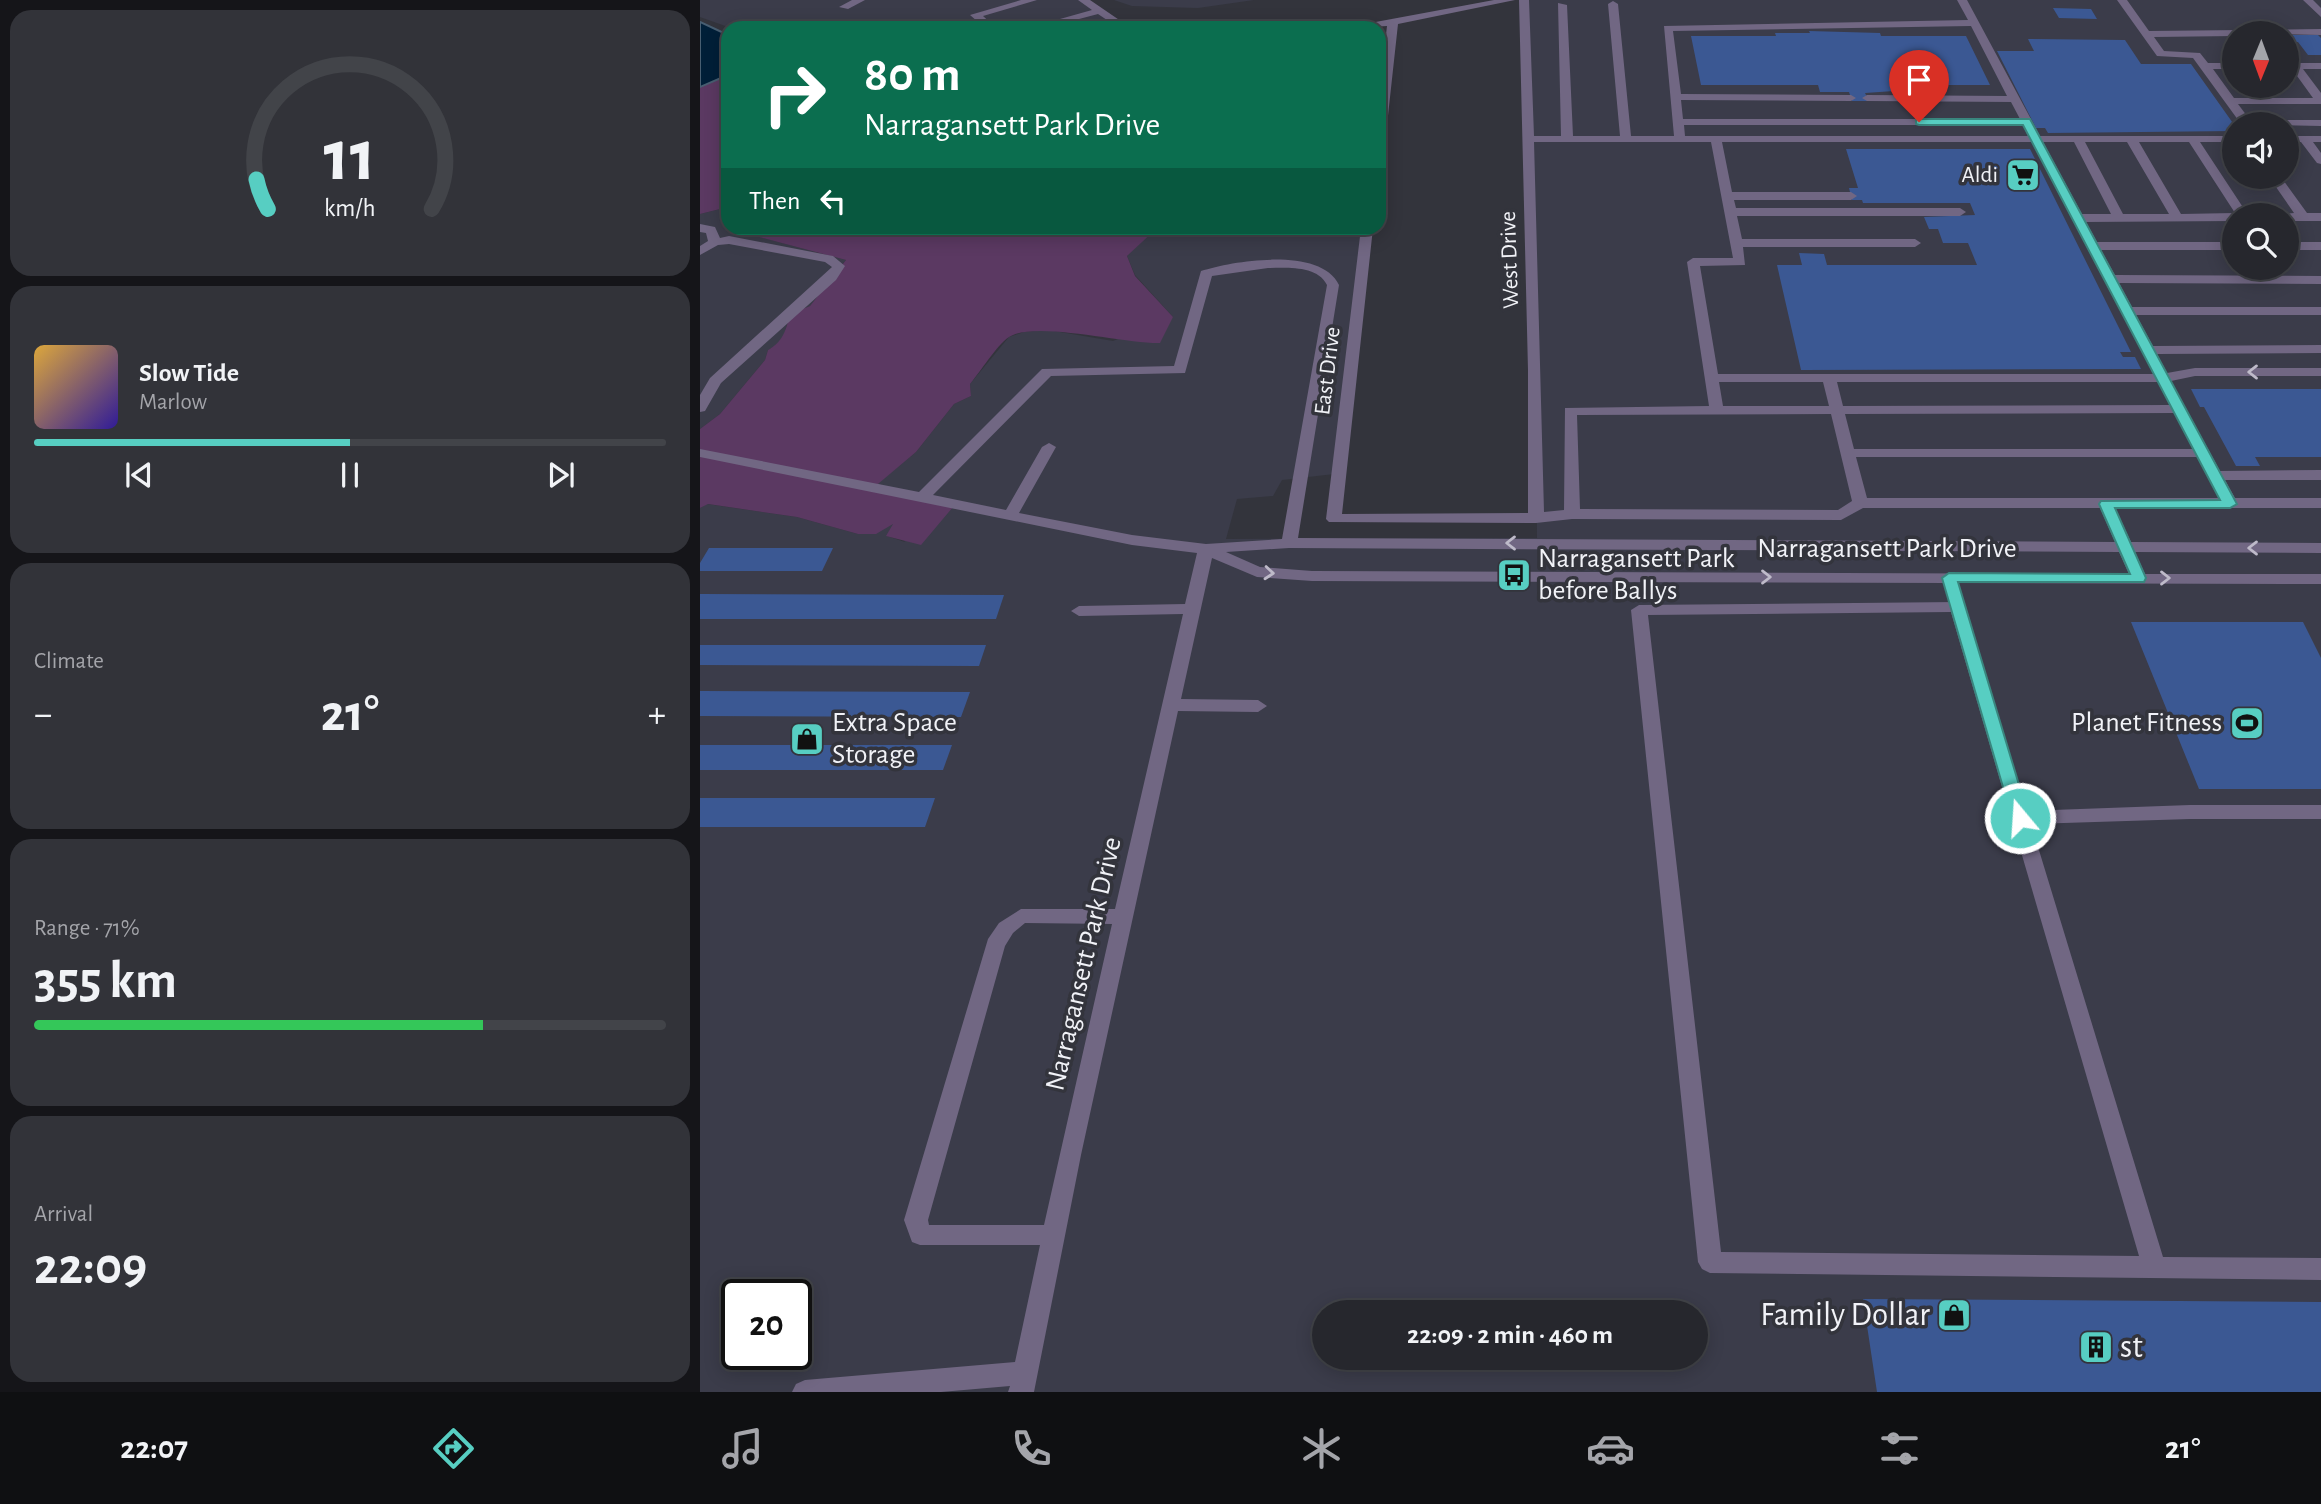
<!DOCTYPE html>
<meta charset="utf-8">
<style>
body{margin:0;font-family:"Alegreya Sans",sans-serif;background:#323339;color:#f1f3f6;height:100vh;display:flex;flex-direction:column;font-size:26px;white-space:nowrap}
*{box-sizing:border-box;margin:0}
p{font-size:23px;color:#a4a5aa}
.icon{flex:none;width:38px;height:38px;fill:none;stroke:currentColor;stroke-width:2;stroke-linecap:round;stroke-linejoin:round}
.map{position:relative;flex:1;overflow:hidden}
.panel{display:flex;flex-direction:column;gap:10px;padding:10px;background:#151519;width:700px}
.panel>*{flex:none}
.guide{position:absolute;left:21px;top:21px;width:665px;height:214px;border-radius:21px;box-shadow:0 4px 18px #0003,0 0 0 2px #424449;background:#0b6e4f;color:#fff;overflow:hidden}
.needle{width:46px;rotate:181deg}
.tools{position:absolute;left:1522px;top:21px;display:grid;gap:14px}
.tools a{display:grid;place-items:center;width:77px;height:77px;border-radius:50%;background:#26272d;box-shadow:0 4px 18px #0003,0 0 0 2px #424449;font-size:35px}
.speed{position:absolute;left:21px;top:1279px;display:flex;gap:14px;font-size:35px;font-weight:700;text-align:center}
.speed>*{display:grid;place-content:center;width:91px;height:91px;border-radius:50%;background:#26272d;box-shadow:0 4px 18px #0003,0 0 0 2px #424449;line-height:1}
.speed .limit{border:4px solid #111;border-radius:10px;background:#fff;color:#111}
.pin{position:absolute;display:grid;place-items:center;width:60px;height:60px;color:#fff;margin:-72px -30px;border-radius:50% 50% 50% 0;rotate:-45deg;box-shadow:0 0 7px #0007}
.pin .icon{rotate:45deg}
.me{position:absolute;width:77px;margin:-38px;rotate:342deg;stroke-linejoin:round;filter:drop-shadow(0 0 5px #0008)}
.turn{display:flex;align-items:center;gap:24px;height:147px;padding:0 28px;font-size:32px}
.turn .icon{width:91px;height:91px;stroke-width:2.5}
.turn b{display:block;font-size:49px;line-height:60px}
.then{display:flex;align-items:center;height:66px;padding:0 28px;background:#0003;gap:14px;font-size:26px}
.big{font-size:52px;font-weight:600;line-height:1.1}
.panel .tile{flex:1;display:flex;flex-direction:column;justify-content:center;gap:10px;min-width:0;padding:0 24px;border-radius:21px;background:#323339}
.panel .dial{align-items:center;gap:0}
.dial svg{height:182px;overflow:visible;fill:none;stroke:#424449;stroke-width:7;stroke-linecap:round;text-anchor:middle}
.dial text{fill:#f1f3f6;stroke:none}
.song{display:flex;align-items:center;gap:21px}
.cover{width:84px;height:84px;border-radius:10px;background:linear-gradient(135deg,hsl(40 70% 55%),hsl(250 70% 35%))}
.played{height:7px;border-radius:4px;background:linear-gradient(90deg,#57cec2 50%,#424449 50%)}
.keys{display:flex;justify-content:space-around;direction:ltr}
.heat{display:flex;justify-content:space-between;align-items:center;font-size:38px;direction:ltr}
.charge{height:10px;border-radius:5px;background:linear-gradient(90deg,#34c759 71%,#424449 0)}
.trip{position:absolute;left:612px;top:1300px;width:396px;height:70px;border-radius:35px;background:#26272d;box-shadow:0 4px 18px #0003,0 0 0 2px #424449;font-weight:600;line-height:70px;text-align:center}
.tab-bar{display:flex;height:112px;justify-content:space-around;align-items:center;background:#0f1012;color:#a4a5aa}
.tab-bar .icon{width:49px;height:49px}
.tab-bar .selected{color:#57cec2}
.tab-bar b{font-size:32px;color:#f1f3f6}
main{display:flex;flex:1;min-height:0}
.map>svg:first-child{display:block}
.built{fill:#3b3c4a;fill-rule:evenodd}
.green{fill:#5b3962}
.water{fill:#001f38;stroke:#485e71;stroke-width:2}
.building{fill:#3b5893}
.lines{fill:none;stroke-linecap:round;stroke-linejoin:round}
.minor{fill:#716783;fill-rule:evenodd}
.oneway{stroke:#bebac9}
.route{fill:#57cec2;stroke:#39867e;stroke-width:2}
.labels{text-anchor:middle;dominant-baseline:central;stroke-width:7;stroke-linejoin:round;paint-order:stroke}
.far-poi-label{font-size:23px;fill:#f1f2f7;stroke:#33343c;text-anchor:end}
.far-street-label{font-size:23px;fill:#f1f2f7;stroke:#33343c}
.street-label{font-size:28px;fill:#f1f2f7;stroke:#33343c}
.poi-label{font-size:28px;fill:#f1f2f7;stroke:#33343c;text-anchor:start}
.near-poi-label{font-size:33px;fill:#f1f2f7;stroke:#33343c;text-anchor:end}
</style>
<main>
<section class="panel">
<div class="tile dial"><svg viewBox="0 0 100 80">
<path d="M14 69A42 42 0 1 1 86 69"/>
<path d="M14 69A42 42 0 0 1 9 56" stroke="#57cec2"/>
<text x="50" y="56" font-size="32" font-weight="700">11</text>
<text x="50" y="72" font-size="11">km/h</text>
</svg></div>
<div class="tile">
<div class="song"><i class="cover"></i><div><b>Slow Tide</b><p>Marlow</p></div></div>
<div class="played"></div>
<div class="keys"><svg class="icon" aria-label="previous" viewBox="0 0 24 24"><path d="M18 5L8 12l10 7zM5 5v14"/></svg><svg class="icon" aria-label="pause" viewBox="0 0 24 24"><path d="M8 5v14M16 5v14"/></svg><svg class="icon" aria-label="next" viewBox="0 0 24 24"><path d="M6 5l10 7-10 7zM19 5v14"/></svg></div>
</div>
<div class="tile"><p>Climate</p>
<div class="heat"><a>−</a><b class="big">21°</b><a>+</a></div>
</div>
<div class="tile"><p>Range · 71%</p><b class="big">355 km</b><div class="charge"></div></div>
<div class="tile"><p>Arrival</p><b class="big">22:09</b></div>
</section>
<div class="map">
<svg width="1621" height="1392" viewBox="0 0 1621 1392">
<rect width="100%" height="100%" fill="#33343c"/>
<!-- built -->
<path class="built" d="M 0,0 L 383,0 L 425,28 L 31,28 L 0,17 Z
M 414,0 L 554,0 L 498,8 L 432,6 Z
M 823,0 L 1621,0 L 1621,1392 L 0,1392 L 0,508 L 7,504 L 97,517 L 158,534 L 194,523 L 187,536 L 205,542 L 177,484 L 216,452 L 254,404 L 271,396 L 270,384 L 309,337 L 324,332 L 348,330 L 413,341 L 473,317 L 435,275 L 427,256 L 454,229 L 662,228 L 634,474 L 582,480 L 573,496 L 537,499 L 526,539 L 837,538 L 836,379 ZM 1535,33 L 1587,33 L 1587,86 L 1535,86 ZM 1535,124 L 1587,124 L 1587,177 L 1535,177 ZM 1535,215 L 1587,215 L 1587,268 L 1535,268 ZM 37,1295 L 96,1295 L 96,1354 L 37,1354 ZM 625,1312 L 996,1312 L 996,1358 L 625,1358 Z
M 28,207 L 28,228 L 52,228 L 56,236 L 146,260 L 110,306 L 90,314 L 84,335 L 78,345 L 68,350 L 65,360 L 20,414 L 0,429 L 0,214 Z"/>
<!-- green -->
<path class="green" d="M 28,75 L 28,207 L 0,214 L 0,87 Z
M 51,228 L 457,228 L 427,256 L 435,276 L 473,317 L 460,343 C 425,344 334,320 309,337 C 296,346 281,371 270,384 L 271,396 L 254,404 L 216,452 L 178,484 L 253,507 L 221,545 L 186,536 L 193,524 L 176,534 L 158,534 L 97,517 L 8,504 L 0,508 L 0,429 L 20,414 L 65,360 L 68,350 C 83,342 86,330 90,314 L 110,306 L 146,260 L 55,236 Z"/>
<!-- water -->
<path class="water" d="M 0,22 L 28,35 L 28,75 L 0,87 Z"/>
<!-- building -->
<path class="building" d="M 1353,8 L 1391,9 L 1397,19 L 1359,18 Z
M 1109,31 L 1180,33 L 1181,36 L 1266,36 L 1290,85 L 1192,85 L 1194,91 L 1165,93 L 1169,101 L 1152,101 L 1149,92 L 1120,92 L 1118,85 L 1001,85 L 991,36 L 1076,36 L 1075,33 L 1110,33 Z
M 1587,35 L 1618,35 L 1621,38 L 1621,55 L 1608,55 L 1598,42 L 1587,42 Z
M 1328,39 L 1425,40 L 1441,64 L 1491,64 L 1535,126 L 1535,131 L 1348,133 L 1345,128 L 1336,128 L 1297,51 L 1334,51 Z
M 1146,149 L 1330,149 L 1431,352 L 1420,352 L 1423,357 L 1435,357 L 1441,369 L 1101,370 L 1077,265 L 1102,265 L 1099,253 L 1124,254 L 1127,265 L 1277,265 L 1268,243 L 1243,243 L 1238,229 L 1229,229 L 1224,217 L 1275,215 L 1270,203 L 1163,203 L 1162,200 L 1152,200 L 1149,188 L 1158,188 Z
M 1491,389 L 1621,389 L 1621,457 L 1555,457 L 1560,466 L 1536,466 L 1504,407 L 1500,407 Z
M 9,548 L 133,548 L 122,571 L 0,571 L 0,563 Z
M 0,594 L 304,595 L 296,619 L 0,619 Z
M 1431,622 L 1603,622 L 1621,658 L 1621,789 L 1499,789 Z
M 0,645 L 286,645 L 279,666 L 0,665 Z
M 0,691 L 270,692 L 261,717 L 0,716 Z
M 0,745 L 252,745 L 243,770 L 0,770 Z
M 0,798 L 235,798 L 225,827 L 0,827 Z
M 1163,1299 L 1621,1302 L 1621,1392 L 1177,1392 Z"/>
<g class="lines">
<!-- minor -->
<path class="minor" d="M 152,0 L 165,0 L 148,9 L 139,7 Z
M 321,0 L 337,0 L 283,16 L 296,28 L 285,28 L 270,15 Z
M 378,0 L 390,0 L 431,28 L 419,28 L 398,14 L 345,28 L 328,28 L 392,10 Z
M 794,0 L 815,0 L 698,24 L 685,143 L 679,146 L 679,95 L 687,26 L 653,28 L 654,26 Z
M 819,0 L 829,0 L 834,136 L 861,136 L 858,3 L 867,5 L 873,136 L 920,136 L 908,4 L 913,1 L 918,4 L 931,136 L 974,136 L 964,26 L 1268,20 L 1257,0 L 1267,0 L 1340,136 L 1535,136 L 1535,142 L 1500,142 L 1548,215 L 1535,215 L 1535,221 L 1386,222 L 1397,242 L 1535,242 L 1535,250 L 1401,250 L 1415,275 L 1621,276 L 1621,284 L 1419,283 L 1432,307 L 1621,307 L 1621,315 L 1436,315 L 1453,346 L 1621,345 L 1621,353 L 1457,354 L 1467,373 L 1495,368 L 1621,368 L 1621,376 L 1495,376 L 1471,381 L 1520,471 L 1621,470 L 1621,480 L 1525,480 L 1535,498 L 1621,498 L 1621,508 L 1415,508 L 1431,542 L 1621,543 L 1621,553 L 1435,552 L 1445,574 L 1621,574 L 1621,584 L 612,581 L 557,577 L 512,558 L 481,699 L 558,700 L 567,706 L 558,712 L 478,711 L 381,1155 L 334,1392 L 308,1392 L 310,1386 L 241,1392 L 92,1392 L 96,1384 L 105,1380 L 315,1362 L 340,1245 L 220,1245 L 212,1242 L 204,1220 L 288,939 L 299,923 L 321,909 L 415,909 L 483,614 L 379,616 L 371,611 L 379,606 L 485,604 L 497,553 L 432,545 L 0,457 L 0,449 L 219,492 L 342,369 L 474,366 L 501,271 C 535,260 621,247 639,285 L 598,538 L 1415,542 L 1400,508 L 1163,508 L 1141,520 L 872,519 L 836,523 L 629,522 L 626,519 L 661,228 L 673,228 L 642,514 L 828,513 L 828,370 ZM 1271,26 L 1307,96 L 1167,95 L 1162,98 L 1167,101 L 1311,102 L 1320,119 L 983,119 L 981,100 L 1151,101 L 1156,98 L 1151,95 L 981,94 L 973,31 ZM 984,125 L 1323,125 L 1328,136 L 985,136 ZM 834,142 L 1011,142 L 1033,258 L 993,258 L 987,262 L 1009,406 L 865,408 L 864,510 L 844,512 ZM 1022,142 L 1332,142 L 1454,374 L 1018,374 L 1000,266 L 1045,265 L 1043,247 L 1215,247 L 1221,243 L 1215,239 L 1042,239 L 1037,216 L 1260,216 L 1266,212 L 1260,208 L 1036,208 L 1034,200 L 1151,200 L 1157,196 L 1151,192 L 1032,192 ZM 1343,142 L 1374,142 L 1411,214 L 1382,214 ZM 1385,142 L 1427,142 L 1469,214 L 1423,214 ZM 1439,142 L 1489,142 L 1535,213 L 1481,214 ZM 568,268 C 586,268 617,265 627,285 L 582,539 L 506,544 L 432,535 L 319,513 L 356,447 L 349,443 L 342,447 L 306,510 L 233,495 L 351,376 L 485,373 L 512,276 ZM 1019,382 L 1123,382 L 1129,406 L 1023,406 ZM 1137,382 L 1458,382 L 1470,405 L 1143,406 ZM 1475,413 L 1493,449 L 1154,449 L 1145,414 ZM 1131,414 L 1152,501 L 1138,510 L 880,509 L 877,415 ZM 1156,457 L 1498,457 L 1519,498 L 1167,498 ZM 589,548 L 1419,552 L 1429,574 L 612,571 L 560,567 L 526,552 ZM 325,923 L 412,924 L 344,1225 L 229,1225 L 228,1220 L 305,946 L 313,933 Z
M 1417,0 L 1427,0 L 1449,31 L 1621,29 L 1621,35 L 1535,33 L 1535,36 L 1454,37 L 1464,51 L 1500,53 L 1508,63 L 1535,63 L 1535,69 L 1513,69 L 1534,98 L 1613,98 L 1592,69 L 1587,69 L 1587,63 L 1621,63 L 1621,69 L 1603,69 L 1621,93 L 1621,104 L 1538,104 L 1550,120 L 1621,120 L 1621,126 L 1541,124 L 1493,58 L 1457,56 Z
M 1603,0 L 1613,0 L 1621,8 L 1621,17 Z
M 1587,136 L 1621,136 L 1621,142 L 1613,142 L 1621,153 L 1621,164 L 1617,163 L 1601,142 L 1587,142 Z
M 1569,177 L 1581,177 L 1607,213 L 1621,213 L 1621,221 L 1587,221 L 1587,215 L 1583,214 L 1594,213 Z
M 0,224 L 15,227 L 20,238 L 29,236 L 133,256 L 145,266 L 136,280 L 21,383 L 5,411 L 0,412 L 0,395 L 10,378 L 132,267 L 125,262 L 29,244 L 18,245 L 0,255 L 0,246 L 8,241 L 6,233 L 0,232 Z
M 1587,242 L 1621,242 L 1621,250 L 1587,250 Z
M 1258,602 L 1266,607 L 1327,811 L 1490,805 L 1621,805 L 1621,819 L 1490,819 L 1331,824 L 1463,1257 L 1621,1258 L 1621,1280 L 1010,1273 L 1002,1269 L 998,1262 L 931,610 L 939,605 ZM 1251,612 L 1439,1256 L 1021,1252 L 948,615 Z"/>
</g>
<!-- one-way arrows -->
<defs><path id="oneway-chevron" d="M-2-3.5L2.5 0L-2 3.5" fill="none" stroke-width="1.6" stroke-linecap="round" stroke-linejoin="round" transform="scale(1.75)"/></defs>
<g class="oneway">
<use href="#oneway-chevron" transform="translate(1553 372) rotate(-180)"/>
<use href="#oneway-chevron" transform="translate(811 543) rotate(-180)"/>
<use href="#oneway-chevron" transform="translate(1553 548) rotate(-180)"/>
<use href="#oneway-chevron" transform="translate(569 573) rotate(5)"/>
<use href="#oneway-chevron" transform="translate(1066 577)"/>
<use href="#oneway-chevron" transform="translate(1465 578)"/>
</g>
<!-- route -->
<path class="route" d="M 1216,119 L 1330,119 L 1537,504 L 1530,508 L 1415,508 L 1446,578 L 1444,582 L 1258,582 L 1329,818 L 1320,824 L 1312,818 L 1242,578 L 1249,573 L 1430,574 L 1399,504 L 1401,501 L 1520,500 L 1323,125 L 1219,125 L 1216,124 Z"/>
<!-- icons -->
<defs>
<g id="supermarket-square" transform="scale(1.75)"><rect x="-9" y="-9" width="18" height="18" rx="4" fill="#57cec2" stroke="#33343c"/><path d="M-6-5.5h2.5l.6 2H6L4.5 2H-2.5L-4.4-4H-6ZM-1.5 3.2a1.3 1.3 0 1 0 .1 0ZM3 3.2a1.3 1.3 0 1 0 .1 0Z" fill="#111"/></g>
<g id="bus-square" transform="scale(1.75)"><rect x="-9" y="-9" width="18" height="18" rx="4" fill="#57cec2" stroke="#33343c"/><path d="M-5-6H5V4H4V6H2V4H-2V6H-4V4H-5ZM-3.5-4V0h7V-4ZM-3.5 1.2v1.5H-2V1.2ZM2 1.2v1.5H3.5V1.2Z" fill="#111"/></g>
<g id="stadium-square" transform="scale(1.75)"><rect x="-9" y="-9" width="18" height="18" rx="4" fill="#57cec2" stroke="#33343c"/><path d="M0-5a6.5 5 0 1 0 0 10a6.5 5 0 1 0 0-10ZM-3.5-1.8h7v3.6h-7Z" fill="#111"/></g>
<g id="shop-square" transform="scale(1.75)"><rect x="-9" y="-9" width="18" height="18" rx="4" fill="#57cec2" stroke="#33343c"/><path d="M-5-2.5h2.3a2.7 3.5 0 0 1 5.4 0H5L5.5 6h-11ZM-1.5-2.5h3a1.5 2.3 0 0 0-3 0Z" fill="#111"/></g>
<g id="building-square" transform="scale(1.75)"><rect x="-9" y="-9" width="18" height="18" rx="4" fill="#57cec2" stroke="#33343c"/><path d="M-4-6H4V6H1V3H-1V6H-4ZM-2.5-4.3h1.7v1.8h-1.7ZM.8-4.3h1.7v1.8H.8ZM-2.5-1h1.7V.8h-1.7ZM.8-1h1.7V.8H.8Z" fill="#111"/></g>
</defs>
<g fill-rule="evenodd">
<use href="#supermarket-square" x="1323" y="175"/>
<use href="#bus-square" x="814" y="575"/>
<use href="#stadium-square" x="1547" y="723"/>
<use href="#shop-square" x="107" y="739"/>
<use href="#shop-square" x="1254" y="1315"/>
<use href="#building-square" x="1396" y="1347"/>
</g>
<g class="labels">
<!-- far-poi labels -->
<g class="far-poi-label">
<text x="1298" y="175">Aldi</text>
</g>
<!-- far-street labels -->
<g class="far-street-label">
<text transform="translate(810 260) rotate(-92)">West Drive</text>
<text transform="translate(628 371) rotate(-83)">East Drive</text>
</g>
<!-- street labels -->
<g class="street-label">
<text x="1187" y="549">Narragansett Park Drive</text>
<text transform="translate(384 964) rotate(-77)">Narragansett Park Drive</text>
</g>
<!-- poi labels -->
<g class="poi-label">
<text x="838" y="559">Narragansett Park<tspan x="838" dy="32">before Ballys</tspan></text>
<text x="132" y="723">Extra Space<tspan x="132" dy="32">Storage</tspan></text>
<text x="1522" y="723" text-anchor="end">Planet Fitness</text>
</g>
<!-- near-poi labels -->
<g class="near-poi-label">
<text x="1230" y="1315">Family Dollar</text>
<text x="1420" y="1347" text-anchor="start">st</text>
</g>
</g>
</svg>
<div class="tools">
<a><svg class="needle" viewBox="-14 -14 28 28"><path d="M0-13l5 13h-10z" fill="#e53935"/><path d="M0 13l5-13h-10z" fill="#a4a5aa"/></svg></a>
<a><svg class="icon" aria-label="sound" viewBox="0 0 24 24"><path d="M4 9h4l5-4v14l-5-4H4zM17 9q2 3 0 6"/></svg></a>
<a><svg class="icon" aria-label="search" viewBox="0 0 24 24"><circle cx="10" cy="10" r="6"/><path d="M15 15l6 6"/></svg></a>
</div>
<div class="speed"><div class="limit">20</div></div>
<div class="pin" style="left:1219px;top:122px;background:#d93025"><svg class="icon" aria-label="arrive" viewBox="0 0 24 24"><path d="M6 21V4h12l-3 4 3 4H6"/></svg></div>
<svg class="me" style="left:1320px;top:818px" viewBox="-20 -20 40 40"><circle r="17" fill="#57cec2" stroke="#fff" stroke-width="3"/><path d="M0-11L8 9 0 5-8 9z" fill="#fff"/></svg>
<div class="trip">22:09 · 2 min · 460 m</div>
<div class="guide">
<div class="turn"><svg class="icon" aria-label="right" viewBox="0 0 24 24"><path d="M7 20v-9h11M14 6l5 5-5 5"/></svg><div><b>80 m</b>Narragansett Park Drive</div></div>
<div class="then">Then<svg class="icon" aria-label="left" viewBox="0 0 24 24"><path d="M17 20v-9H6M10 6l-5 5 5 5"/></svg></div>
</div>
</div>
</main>
<nav class="tab-bar">
<b>22:07</b>
<svg class="icon selected" aria-label="directions" viewBox="0 0 24 24"><path d="M12 3l9 9-9 9-9-9zM9 14v-3h6M13 9l2 2-2 2"/></svg>
<svg class="icon" aria-label="music" viewBox="0 0 24 24"><path d="M9 18V5l10-2v13"/><circle cx="6" cy="18" r="3"/><circle cx="16" cy="16" r="3"/></svg>
<svg class="icon" aria-label="phone" viewBox="0 0 24 24"><path d="M5 4h4l2 5-3 2q2 4 5 5l2-3 5 2v4C11 20 4 13 5 4z"/></svg>
<svg class="icon" aria-label="climate" viewBox="0 0 24 24"><path d="M12 3v18M4 7l16 10M4 17L20 7"/></svg>
<svg class="icon" aria-label="car" viewBox="0 0 24 24"><path d="M5 17H2v-5l4-1 3-4h7l3 4 3 1v5h-3M9 17h6M6 11h13"/><circle cx="7" cy="17" r="2"/><circle cx="17" cy="17" r="2"/></svg>
<svg class="icon" aria-label="filters" viewBox="0 0 24 24"><path d="M4 7h16M4 17h16"/><circle cx="9" cy="7" r="2"/><circle cx="15" cy="17" r="2"/></svg>
<b>21°</b>
</nav>
